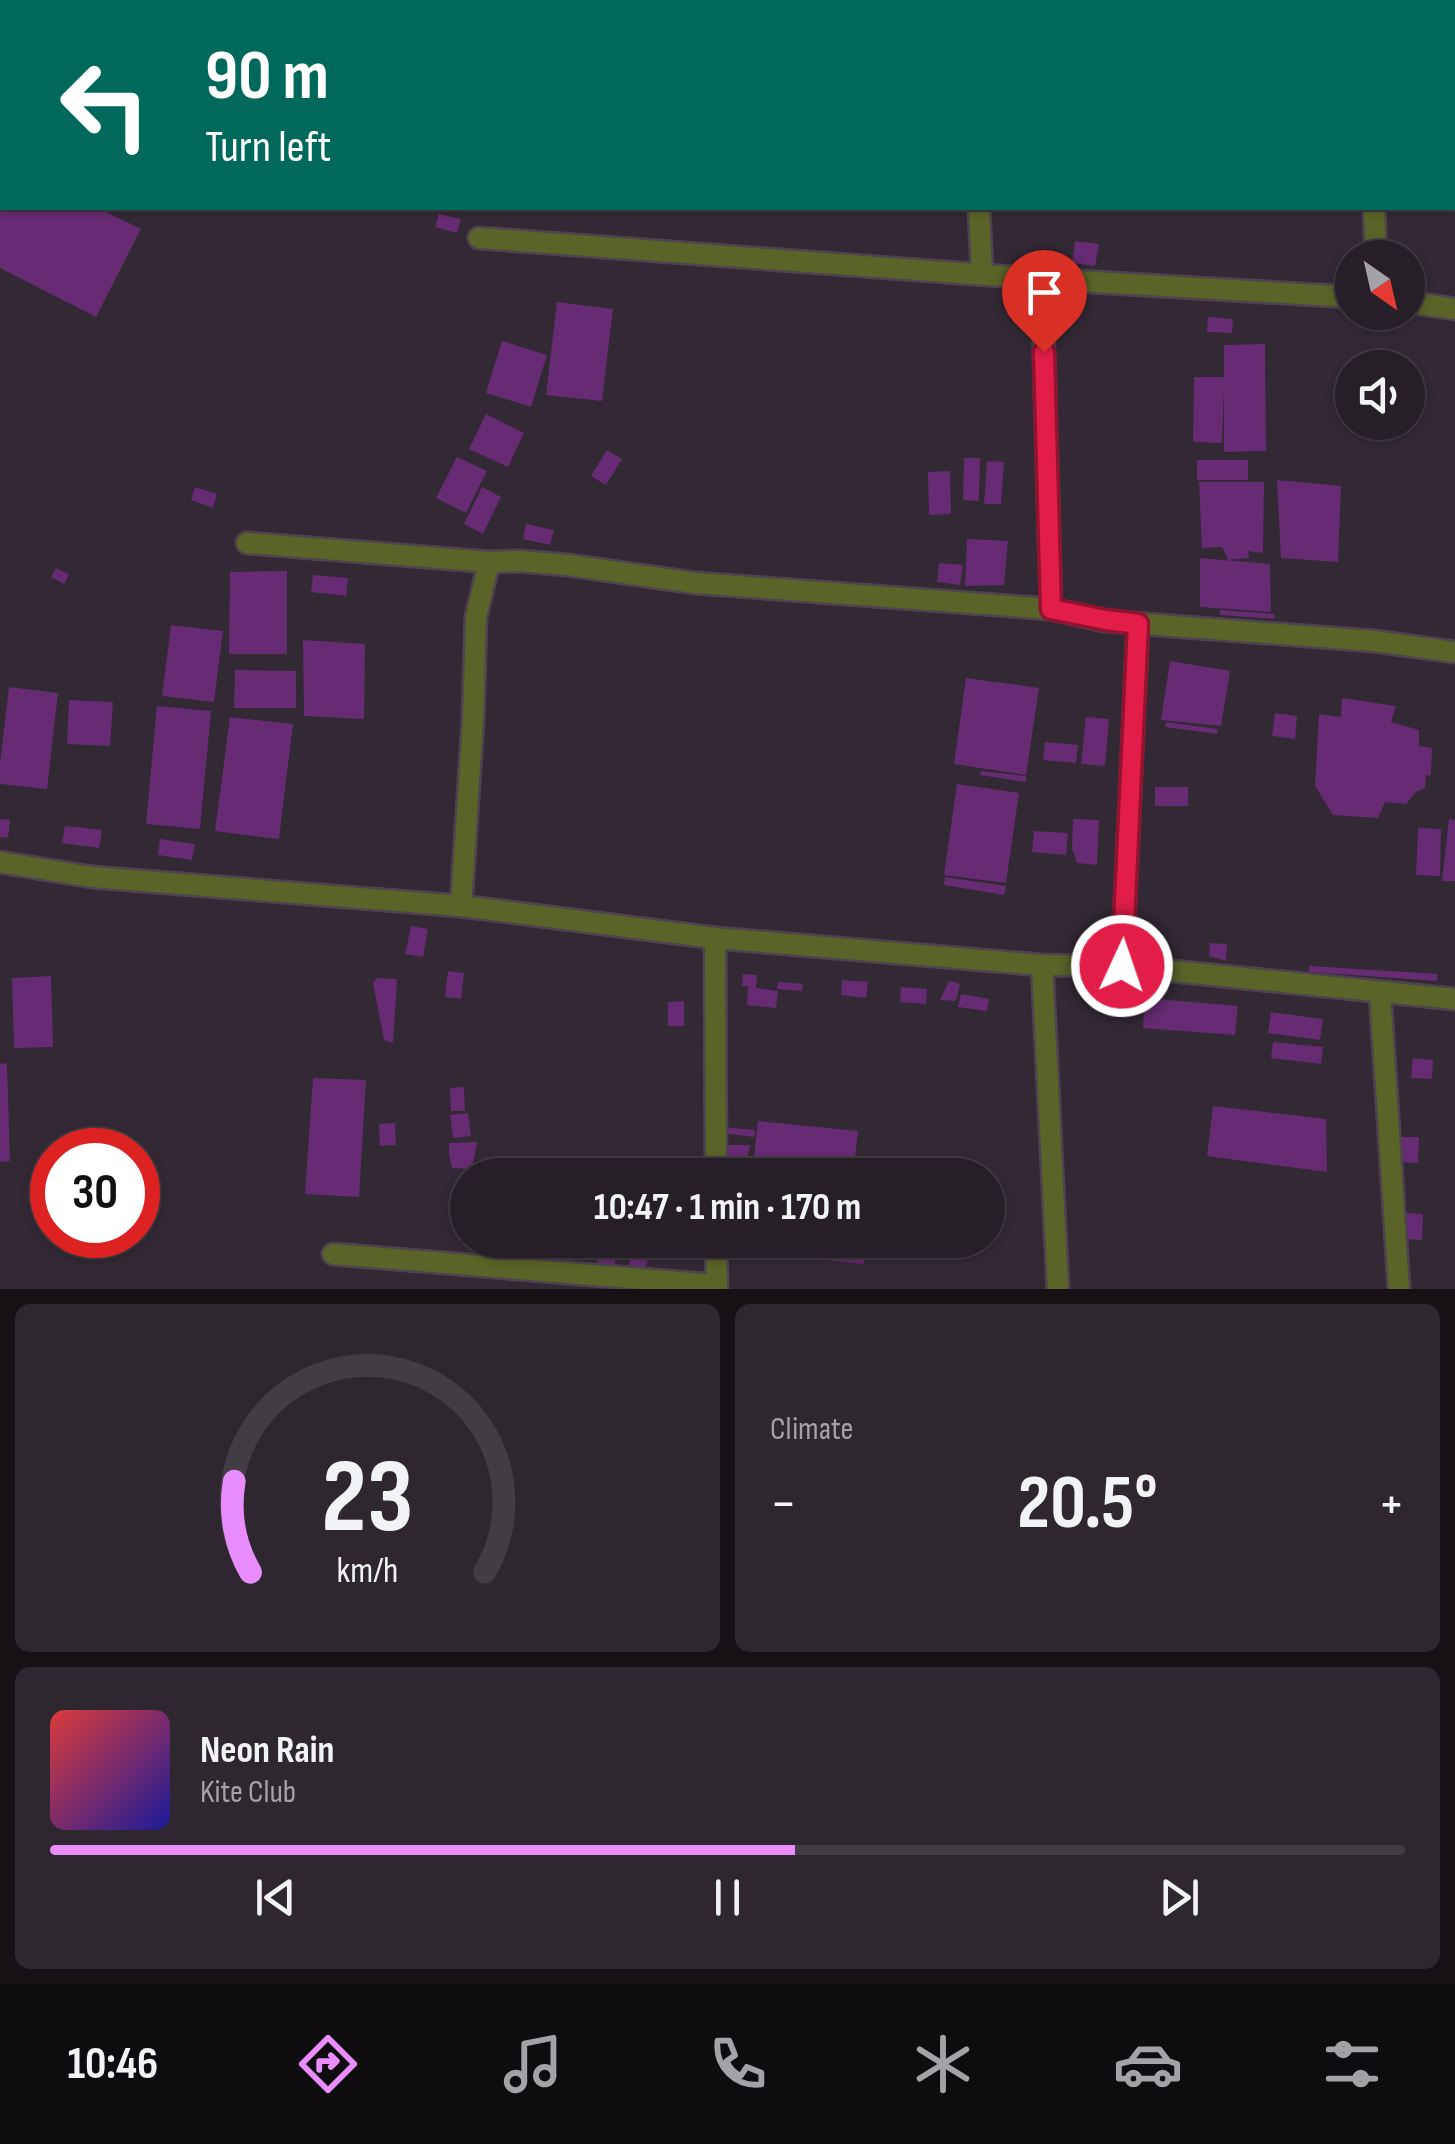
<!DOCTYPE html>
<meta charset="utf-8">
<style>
body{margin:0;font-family:"Sofia Sans Condensed",sans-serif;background:#2e272f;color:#f1f3f6;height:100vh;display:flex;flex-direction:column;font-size:38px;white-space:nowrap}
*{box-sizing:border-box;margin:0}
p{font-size:32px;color:#a4a2a7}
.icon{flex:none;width:55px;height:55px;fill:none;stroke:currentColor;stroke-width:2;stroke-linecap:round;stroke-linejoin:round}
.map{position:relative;height:1289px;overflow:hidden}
.details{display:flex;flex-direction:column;gap:15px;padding:15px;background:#151115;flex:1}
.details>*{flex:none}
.banner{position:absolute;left:0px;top:0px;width:1455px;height:210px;box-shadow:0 2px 8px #0004,0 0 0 2px #423d44;background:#00695c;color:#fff;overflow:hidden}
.needle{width:65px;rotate:146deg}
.fabs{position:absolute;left:1335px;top:240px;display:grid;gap:20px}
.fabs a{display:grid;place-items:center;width:90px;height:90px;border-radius:50%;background:#261f27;box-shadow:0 2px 8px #0004,0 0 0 2px #423d44;font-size:50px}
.speed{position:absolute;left:30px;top:1128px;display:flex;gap:20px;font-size:50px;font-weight:700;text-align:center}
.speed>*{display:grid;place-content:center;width:130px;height:130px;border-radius:50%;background:#261f27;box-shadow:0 2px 8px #0004,0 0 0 2px #423d44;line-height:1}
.speed .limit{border:15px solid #d22;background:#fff;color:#111}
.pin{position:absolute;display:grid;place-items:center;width:85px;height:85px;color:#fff;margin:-102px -42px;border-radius:50% 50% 50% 0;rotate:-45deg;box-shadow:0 0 10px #0007}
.pin .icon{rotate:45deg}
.me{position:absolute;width:110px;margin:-55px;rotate:3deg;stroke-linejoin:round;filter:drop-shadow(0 0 8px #0008)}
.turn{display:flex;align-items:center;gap:35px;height:210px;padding:0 40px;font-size:45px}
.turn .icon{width:130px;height:130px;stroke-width:2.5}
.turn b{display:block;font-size:70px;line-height:85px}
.big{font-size:75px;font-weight:700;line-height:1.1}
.details .widget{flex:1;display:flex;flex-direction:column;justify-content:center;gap:15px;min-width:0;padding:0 35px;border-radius:15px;background:#2e272f}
.details .dial{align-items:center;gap:0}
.dial svg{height:260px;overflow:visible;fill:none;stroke:#423d44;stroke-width:7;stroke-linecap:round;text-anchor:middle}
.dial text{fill:#f1f3f6;stroke:none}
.song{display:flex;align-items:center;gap:30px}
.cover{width:120px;height:120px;border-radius:15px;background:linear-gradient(135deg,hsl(0 70% 55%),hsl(240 70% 35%))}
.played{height:10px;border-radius:5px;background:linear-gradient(90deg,#ea8dfc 55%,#423d44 55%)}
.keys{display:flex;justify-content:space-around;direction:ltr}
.heat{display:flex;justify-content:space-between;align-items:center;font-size:55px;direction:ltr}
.details .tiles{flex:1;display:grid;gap:15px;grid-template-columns:1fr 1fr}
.widget:last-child{grid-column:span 2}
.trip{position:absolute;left:450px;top:1158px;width:555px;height:100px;border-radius:50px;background:#261f27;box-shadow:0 2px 8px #0004,0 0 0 2px #423d44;font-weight:700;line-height:100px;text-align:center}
.tabs{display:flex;height:160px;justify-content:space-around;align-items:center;background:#0f0c10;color:#a4a2a7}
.tabs .icon{width:70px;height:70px}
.tabs .selected{color:#ea8dfc}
.tabs b{font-size:45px;color:#f1f3f6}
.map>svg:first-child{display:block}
.building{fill:#662b72}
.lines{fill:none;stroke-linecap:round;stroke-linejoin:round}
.minor-casing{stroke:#4d444f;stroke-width:25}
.minor{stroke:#5a6428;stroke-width:20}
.route-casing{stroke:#92132f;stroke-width:25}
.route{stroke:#e11d48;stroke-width:18}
</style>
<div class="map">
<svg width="1455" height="1289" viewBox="0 0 1455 1289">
<rect width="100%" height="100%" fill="#322934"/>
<!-- building -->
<path class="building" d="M 0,208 L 98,208 L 141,229 L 96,317 L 0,268 Z
M 439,214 L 461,219 L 457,233 L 435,227 Z
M 1075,241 L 1099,244 L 1095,266 L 1072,263 Z
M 557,302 L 613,309 L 602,401 L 546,395 Z
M 1208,317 L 1233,319 L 1232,333 L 1207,332 Z
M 502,341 L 547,355 L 531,407 L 486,393 Z
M 1265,344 L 1266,451 L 1224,452 L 1224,387 L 1222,443 L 1193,442 L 1194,377 L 1224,377 L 1224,345 Z
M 486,414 L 524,433 L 508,467 L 469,449 Z
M 607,450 L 622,459 L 606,485 L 591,476 Z
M 457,457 L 487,471 L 466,513 L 436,498 Z
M 964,458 L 980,458 L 979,501 L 963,500 Z
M 1197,460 L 1248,460 L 1248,480 L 1197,480 Z
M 987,461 L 1004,462 L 1001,504 L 984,504 Z
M 950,471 L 951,514 L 929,515 L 928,472 Z
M 1277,480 L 1341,486 L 1338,562 L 1281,558 Z
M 1199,482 L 1264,482 L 1263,553 L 1248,551 L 1249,558 L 1228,560 L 1222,547 L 1202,548 Z
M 195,487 L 217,494 L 213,508 L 191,500 Z
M 482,487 L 501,497 L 483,534 L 464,524 Z
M 526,524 L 554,530 L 550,545 L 523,539 Z
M 967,539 L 1008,541 L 1004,585 L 965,586 Z
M 1200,558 L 1270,564 L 1271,612 L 1200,607 Z
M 939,563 L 963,565 L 960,585 L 937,582 Z
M 56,568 L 69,574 L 64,584 L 51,577 Z
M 287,571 L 287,654 L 229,654 L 230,572 Z
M 313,575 L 348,578 L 346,596 L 311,592 Z
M 1220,610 L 1274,614 L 1274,619 L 1220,615 Z
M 171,625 L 223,631 L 214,702 L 162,696 Z
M 303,640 L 365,644 L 364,719 L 304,716 Z
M 1170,661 L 1230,671 L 1221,726 L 1161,720 Z
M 235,670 L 296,671 L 296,708 L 234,708 Z
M 966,678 L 1039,688 L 1026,775 L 954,764 Z
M 9,687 L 58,693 L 47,789 L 0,784 L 0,764 Z
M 1342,698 L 1396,706 L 1391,722 L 1419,730 L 1419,746 L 1432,748 L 1431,776 L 1426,775 L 1425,788 L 1416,792 L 1406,804 L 1385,802 L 1378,818 L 1333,815 L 1315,786 L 1319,714 L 1341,717 Z
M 69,700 L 113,702 L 110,746 L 67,744 Z
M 157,706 L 211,711 L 200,829 L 146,824 Z
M 1275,713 L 1297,716 L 1295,739 L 1272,736 Z
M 230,717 L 293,724 L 279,839 L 215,831 Z
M 1086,717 L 1109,719 L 1105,766 L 1081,764 Z
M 1166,722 L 1218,729 L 1217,734 L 1165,727 Z
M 1045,742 L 1078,745 L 1076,763 L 1043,760 Z
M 981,771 L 1026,776 L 1026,782 L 980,775 Z
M 957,784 L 1019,793 L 1006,883 L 944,875 Z
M 1155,787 L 1188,787 L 1188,806 L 1155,806 Z
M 0,819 L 10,820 L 8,838 L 0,837 Z
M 1073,819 L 1099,820 L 1097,865 L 1077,863 L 1072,848 Z
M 1449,819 L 1455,820 L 1455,881 L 1442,881 Z
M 65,826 L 102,830 L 99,848 L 62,843 Z
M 1418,828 L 1441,829 L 1440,876 L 1416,875 Z
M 1034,831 L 1068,833 L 1066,855 L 1032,852 Z
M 160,839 L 195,844 L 192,860 L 158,855 Z
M 945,877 L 1006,886 L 1004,895 L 944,885 Z
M 411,926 L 428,929 L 423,957 L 405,954 Z
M 1210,943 L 1227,944 L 1226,961 L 1209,956 Z
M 1309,966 L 1437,974 L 1437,981 L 1309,972 Z
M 448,971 L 464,973 L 461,999 L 445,997 Z
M 743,974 L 757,975 L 756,988 L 778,991 L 776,1008 L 747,1005 L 748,986 L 742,986 Z
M 51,976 L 53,1047 L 14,1048 L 12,978 Z
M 377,978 L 397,979 L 393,1043 L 384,1040 L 373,983 Z
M 842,980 L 868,982 L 866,998 L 841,995 Z
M 949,981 L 960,984 L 956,1001 L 940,1000 Z
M 778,982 L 803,984 L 802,991 L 777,989 Z
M 901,987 L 927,989 L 926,1004 L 900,1002 Z
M 961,994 L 989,999 L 987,1011 L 958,1007 Z
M 1145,998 L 1238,1006 L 1235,1035 L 1143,1028 Z
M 684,1001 L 684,1026 L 668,1026 L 668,1002 Z
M 1271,1012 L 1323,1019 L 1320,1040 L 1268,1033 Z
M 1273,1042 L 1323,1047 L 1321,1064 L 1271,1058 Z
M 1413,1058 L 1433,1060 L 1432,1079 L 1411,1078 Z
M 7,1063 L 10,1161 L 0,1162 L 0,1064 Z
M 313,1078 L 366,1080 L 359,1197 L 305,1194 Z
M 464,1087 L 465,1111 L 451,1111 L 450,1088 Z
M 1213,1106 L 1326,1119 L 1327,1172 L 1207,1156 Z
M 468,1113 L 471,1136 L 453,1138 L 450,1115 Z
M 758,1121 L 858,1131 L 853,1175 L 752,1175 Z
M 395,1123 L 396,1145 L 380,1146 L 379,1124 Z
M 723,1127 L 755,1130 L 754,1137 L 722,1133 Z
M 1401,1137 L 1419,1137 L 1418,1163 L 1401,1162 Z
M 477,1142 L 472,1169 L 452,1168 L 449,1155 L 449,1143 Z
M 722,1145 L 750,1145 L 747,1161 L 745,1161 L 744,1175 L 724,1175 Z
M 1403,1213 L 1423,1214 L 1422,1240 L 1402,1239 Z
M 746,1240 L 747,1256 L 729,1257 L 728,1241 Z
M 751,1240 L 866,1240 L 864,1264 L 751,1252 Z
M 598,1247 L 616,1248 L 615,1265 L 597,1265 Z
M 632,1255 L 648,1259 L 645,1269 L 629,1265 Z"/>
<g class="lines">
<!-- minor casing -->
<g class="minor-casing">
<path id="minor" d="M 81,2 L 83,0
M 1007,2 L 1008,0
M 1373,2 L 1374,0
M 0,154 L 2,149
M 979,208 L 982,274
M 1374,208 L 1376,258
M 479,238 L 1042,279 L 1352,297
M 1042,279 L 1051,609
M 1408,302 L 1455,309
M 247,543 L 489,562
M 0,862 L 92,877 L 461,906 L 715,938 L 1042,965 L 1122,966 L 1455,999
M 461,906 L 473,720 L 476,617 L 489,562 L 519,561 L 568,565 L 695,583 L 1051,609 L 1105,621 L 1374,641 L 1455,652
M 715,938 L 716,1175
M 1042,965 L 1058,1289
M 1122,966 L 1138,624
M 1380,993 L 1399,1289
M 716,1240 L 717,1289
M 333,1254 L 716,1285"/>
</g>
<!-- minor -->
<use href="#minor" class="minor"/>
</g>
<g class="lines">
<!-- route casing -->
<g class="route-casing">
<path id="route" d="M 1044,352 L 1051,609 L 1106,620 L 1138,624 L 1122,966"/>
</g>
<!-- route -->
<use href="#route" class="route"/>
</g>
</svg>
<div class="fabs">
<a><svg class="needle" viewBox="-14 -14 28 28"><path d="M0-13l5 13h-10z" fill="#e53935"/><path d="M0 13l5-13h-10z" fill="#a4a2a7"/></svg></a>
<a><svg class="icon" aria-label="sound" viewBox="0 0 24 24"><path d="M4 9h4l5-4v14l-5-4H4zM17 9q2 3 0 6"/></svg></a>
</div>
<div class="speed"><div class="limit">30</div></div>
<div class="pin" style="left:1044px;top:352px;background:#d93025"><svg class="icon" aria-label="arrive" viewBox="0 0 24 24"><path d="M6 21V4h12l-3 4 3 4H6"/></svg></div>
<svg class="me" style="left:1122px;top:966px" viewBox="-20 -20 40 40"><circle r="17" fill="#e11d48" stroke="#fff" stroke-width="3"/><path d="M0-11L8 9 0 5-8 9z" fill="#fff"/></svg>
<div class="trip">10:47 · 1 min · 170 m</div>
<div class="banner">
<div class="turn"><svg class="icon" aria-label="left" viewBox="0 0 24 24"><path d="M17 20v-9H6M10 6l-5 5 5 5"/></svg><div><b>90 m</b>Turn left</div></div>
</div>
</div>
<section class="details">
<div class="tiles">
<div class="widget dial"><svg viewBox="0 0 100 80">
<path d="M14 69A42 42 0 1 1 86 69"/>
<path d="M14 69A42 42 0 0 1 9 41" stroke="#ea8dfc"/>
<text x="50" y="56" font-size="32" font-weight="700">23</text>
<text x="50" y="72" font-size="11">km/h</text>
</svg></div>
<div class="widget"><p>Climate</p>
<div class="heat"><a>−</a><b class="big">20.5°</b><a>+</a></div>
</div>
<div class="widget">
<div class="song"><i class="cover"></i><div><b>Neon Rain</b><p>Kite Club</p></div></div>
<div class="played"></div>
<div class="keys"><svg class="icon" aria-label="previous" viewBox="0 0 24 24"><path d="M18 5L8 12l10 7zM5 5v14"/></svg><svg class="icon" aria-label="pause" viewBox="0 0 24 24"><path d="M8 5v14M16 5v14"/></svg><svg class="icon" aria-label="next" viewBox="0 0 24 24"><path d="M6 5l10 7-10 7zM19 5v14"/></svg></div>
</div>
</div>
</section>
<nav class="tabs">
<b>10:46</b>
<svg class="icon selected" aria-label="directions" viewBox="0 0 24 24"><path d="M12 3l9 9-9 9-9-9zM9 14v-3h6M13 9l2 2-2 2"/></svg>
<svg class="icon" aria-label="music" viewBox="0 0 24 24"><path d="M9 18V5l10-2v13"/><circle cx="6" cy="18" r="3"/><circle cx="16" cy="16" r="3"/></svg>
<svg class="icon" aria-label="phone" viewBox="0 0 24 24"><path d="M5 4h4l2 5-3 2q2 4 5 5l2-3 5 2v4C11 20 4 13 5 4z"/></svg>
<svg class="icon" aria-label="climate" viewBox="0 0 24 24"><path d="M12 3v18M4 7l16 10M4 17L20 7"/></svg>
<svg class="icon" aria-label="car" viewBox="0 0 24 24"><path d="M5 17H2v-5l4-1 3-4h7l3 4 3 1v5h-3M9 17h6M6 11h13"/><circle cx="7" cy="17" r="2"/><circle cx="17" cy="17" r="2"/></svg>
<svg class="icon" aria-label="filters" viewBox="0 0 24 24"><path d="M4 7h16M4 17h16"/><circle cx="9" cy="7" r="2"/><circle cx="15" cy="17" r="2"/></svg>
</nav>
